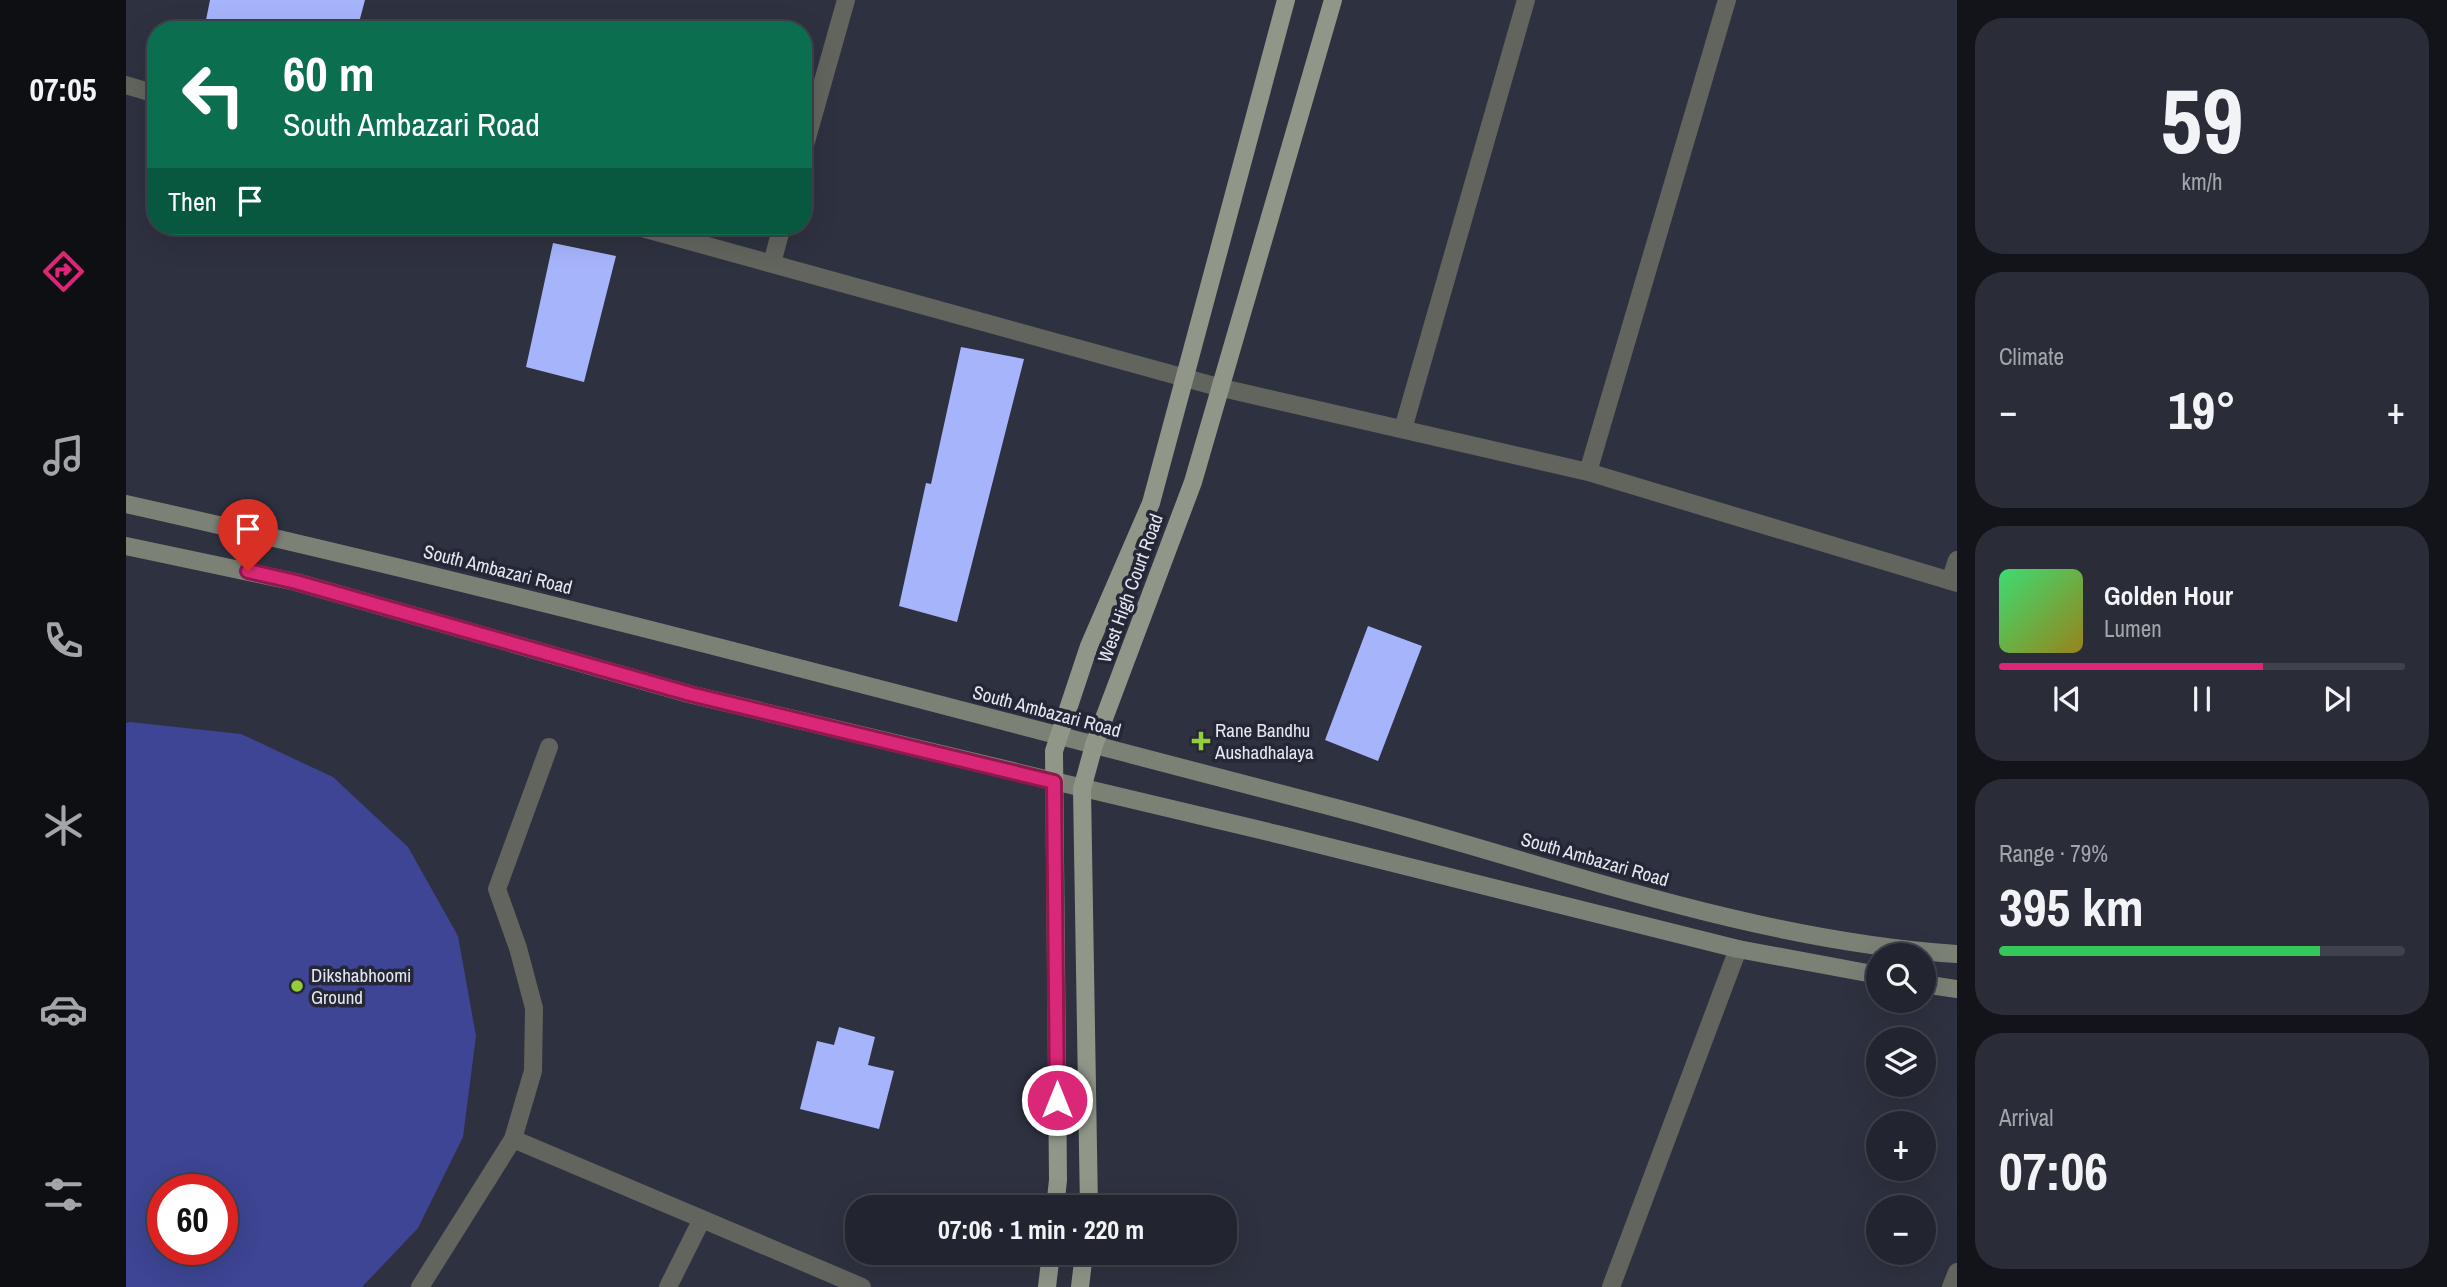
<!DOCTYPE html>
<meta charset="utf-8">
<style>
body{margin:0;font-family:"Archivo Narrow",sans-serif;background:#2a2d37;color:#f1f3f6;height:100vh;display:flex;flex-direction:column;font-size:26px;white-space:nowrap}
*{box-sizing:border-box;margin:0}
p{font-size:23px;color:#a2a5aa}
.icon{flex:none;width:38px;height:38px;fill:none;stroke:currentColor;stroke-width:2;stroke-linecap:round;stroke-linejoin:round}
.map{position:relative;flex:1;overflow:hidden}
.side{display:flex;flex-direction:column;gap:18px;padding:18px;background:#13141a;width:490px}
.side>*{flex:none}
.hud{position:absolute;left:21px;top:21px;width:665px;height:214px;border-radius:28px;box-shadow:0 7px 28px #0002,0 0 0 2px #3f424b;background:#0b6e4f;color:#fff;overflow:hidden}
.buttons{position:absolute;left:1740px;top:943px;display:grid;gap:14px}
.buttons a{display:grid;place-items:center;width:70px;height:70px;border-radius:50%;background:#22252f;box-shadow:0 7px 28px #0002,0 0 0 2px #3f424b;font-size:35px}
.speed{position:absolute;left:21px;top:1174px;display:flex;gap:14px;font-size:35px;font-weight:700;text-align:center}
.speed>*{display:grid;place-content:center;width:91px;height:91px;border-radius:50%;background:#22252f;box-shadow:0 7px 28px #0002,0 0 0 2px #3f424b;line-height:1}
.speed .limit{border:10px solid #d22;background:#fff;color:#111}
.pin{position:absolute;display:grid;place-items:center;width:60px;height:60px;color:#fff;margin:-72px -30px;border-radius:50% 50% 50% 0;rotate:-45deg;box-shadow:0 0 7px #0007}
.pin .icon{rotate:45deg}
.me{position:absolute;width:77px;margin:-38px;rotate:0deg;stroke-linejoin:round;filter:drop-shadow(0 0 5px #0008)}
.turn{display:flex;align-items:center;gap:24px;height:147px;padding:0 21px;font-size:32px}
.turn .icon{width:91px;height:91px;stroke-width:2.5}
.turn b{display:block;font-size:49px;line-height:60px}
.then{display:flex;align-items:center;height:66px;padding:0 21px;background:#0003;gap:14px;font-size:26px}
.big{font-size:52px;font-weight:700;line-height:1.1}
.side .tile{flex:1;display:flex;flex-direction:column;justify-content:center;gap:10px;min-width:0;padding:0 24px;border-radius:28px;background:#2a2d37}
.side .dial{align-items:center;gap:0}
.dial b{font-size:91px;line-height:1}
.song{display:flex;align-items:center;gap:21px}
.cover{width:84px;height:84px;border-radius:10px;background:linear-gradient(135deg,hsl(140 70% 55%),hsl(50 70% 35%))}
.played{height:7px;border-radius:4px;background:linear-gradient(90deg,#db2777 65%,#3f424b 65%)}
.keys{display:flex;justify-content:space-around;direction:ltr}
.heat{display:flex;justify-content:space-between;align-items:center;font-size:38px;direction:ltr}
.charge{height:10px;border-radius:5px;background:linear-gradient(90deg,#34c759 79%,#3f424b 0)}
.trip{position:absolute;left:719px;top:1195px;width:392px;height:70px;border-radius:28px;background:#22252f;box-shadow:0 7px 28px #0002,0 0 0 2px #3f424b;font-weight:700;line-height:70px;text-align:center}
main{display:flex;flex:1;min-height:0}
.tab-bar{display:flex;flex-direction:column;width:126px;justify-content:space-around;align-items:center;background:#0e0f13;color:#a2a5aa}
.tab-bar .icon{width:49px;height:49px}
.tab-bar .active{color:#db2777}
.tab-bar b{font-size:32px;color:#f1f3f6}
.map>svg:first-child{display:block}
.green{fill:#3d4594;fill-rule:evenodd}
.building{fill:#a6b4fc}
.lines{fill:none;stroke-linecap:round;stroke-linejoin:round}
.lane{stroke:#62655e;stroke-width:18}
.street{stroke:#62655e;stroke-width:18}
.secondary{stroke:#7c8176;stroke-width:18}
.primary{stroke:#909789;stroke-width:18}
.route-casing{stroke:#8e194d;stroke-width:18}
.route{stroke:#db2777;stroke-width:12}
.poi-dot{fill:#95cc3b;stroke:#242735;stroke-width:2.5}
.labels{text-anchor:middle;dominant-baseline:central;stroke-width:7;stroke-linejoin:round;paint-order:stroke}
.street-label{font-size:19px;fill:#e6e8f1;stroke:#242735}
.poi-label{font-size:19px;fill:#e6e8f1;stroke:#242735;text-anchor:start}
</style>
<main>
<nav class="tab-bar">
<b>07:05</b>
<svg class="icon active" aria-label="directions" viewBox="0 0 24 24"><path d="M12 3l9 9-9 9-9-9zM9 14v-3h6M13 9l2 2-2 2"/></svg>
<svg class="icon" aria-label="music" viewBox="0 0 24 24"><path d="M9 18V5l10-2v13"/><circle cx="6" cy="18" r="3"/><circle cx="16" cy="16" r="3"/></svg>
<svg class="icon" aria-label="phone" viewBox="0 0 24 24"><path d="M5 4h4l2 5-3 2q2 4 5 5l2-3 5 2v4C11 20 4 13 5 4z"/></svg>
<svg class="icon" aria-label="climate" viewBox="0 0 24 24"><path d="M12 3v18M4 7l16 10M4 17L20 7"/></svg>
<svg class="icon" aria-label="car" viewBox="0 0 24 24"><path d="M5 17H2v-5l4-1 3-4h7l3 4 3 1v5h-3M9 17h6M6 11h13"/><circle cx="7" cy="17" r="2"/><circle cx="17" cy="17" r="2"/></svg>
<svg class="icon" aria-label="filters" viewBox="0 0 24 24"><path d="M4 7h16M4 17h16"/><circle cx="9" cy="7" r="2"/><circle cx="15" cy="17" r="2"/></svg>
</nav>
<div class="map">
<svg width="1831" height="1287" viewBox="0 0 1831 1287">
<rect width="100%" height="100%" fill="#2e313f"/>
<!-- green -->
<path class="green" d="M 4,722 L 115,734 L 207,777 L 282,847 L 332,936 L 350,1036 L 337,1137 L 292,1228 L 236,1287 L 0,1287 L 0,723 ZM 37,1190 L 96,1190 L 96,1250 L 37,1250 Z"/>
<!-- building -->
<path class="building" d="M 84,0 L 239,0 L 231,30 L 78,30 Z
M 427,243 L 490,256 L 458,382 L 400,367 Z
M 835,347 L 898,359 L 831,622 L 773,606 L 800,483 L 805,484 Z
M 1242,626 L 1296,646 L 1252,761 L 1199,740 Z
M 713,1027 L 749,1037 L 742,1065 L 768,1071 L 753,1129 L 674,1109 L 691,1041 L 708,1045 Z"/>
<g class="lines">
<!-- lane -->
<path class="lane" d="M 387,1139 L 576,1219
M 294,1287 L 387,1139 L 407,1071 L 408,1008 L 392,948 L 371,889 L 423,747"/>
<!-- street -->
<path class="street" d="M 0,85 L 30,94
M 677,152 L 720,0
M 509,226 L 1092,387 L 1462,472 L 1831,583
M 646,263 L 656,226
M 1277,429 L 1400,0
M 1462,472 L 1601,0
M 1824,581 L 1831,560
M 542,1287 L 576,1219 L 736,1287
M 1485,1287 L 1612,949
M 1825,1287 L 1831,1272"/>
<!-- secondary -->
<path class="secondary" d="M 0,504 C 407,595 810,704 1214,809 C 1418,862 1619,940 1831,954
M 0,546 L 170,582 L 563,694 L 1155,835 L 1612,949 L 1752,975
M 1797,984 L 1831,989"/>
<!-- primary -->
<path class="primary" d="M 929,1208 L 932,1180 L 928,751 L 963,646 L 1025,503 L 1160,0
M 963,1208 L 956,789 L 968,745 L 1067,482 L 1207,0
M 921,1287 L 925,1253
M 954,1287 L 958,1253"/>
</g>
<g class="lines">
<!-- route casing -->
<g class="route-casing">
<path id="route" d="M 122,571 L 170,582 L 564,694 L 928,782 L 931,1100"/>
</g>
<!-- route -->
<use href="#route" class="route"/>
</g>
<!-- markers -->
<g class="poi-dot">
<path d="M1071.5 730.5h7v7h7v7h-7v7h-7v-7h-7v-7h7z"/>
<circle cx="171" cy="986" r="7"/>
</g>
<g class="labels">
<!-- street labels -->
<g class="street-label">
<text transform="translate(372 569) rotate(14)">South Ambazari Road</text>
<text transform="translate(1004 588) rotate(-70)">West High Court Road</text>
<text transform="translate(921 711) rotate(15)">South Ambazari Road</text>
<text transform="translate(1469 859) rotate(16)">South Ambazari Road</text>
</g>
<!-- poi labels -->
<g class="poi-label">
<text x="1089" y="730">Rane Bandhu<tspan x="1089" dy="22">Aushadhalaya</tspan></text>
<text x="185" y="975">Dikshabhoomi<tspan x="185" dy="22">Ground</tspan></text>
</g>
</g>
</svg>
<div class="buttons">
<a><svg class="icon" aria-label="search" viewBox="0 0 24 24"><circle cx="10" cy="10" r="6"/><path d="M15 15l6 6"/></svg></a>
<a><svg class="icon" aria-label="layers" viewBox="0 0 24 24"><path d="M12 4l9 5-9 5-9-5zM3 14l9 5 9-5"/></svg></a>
<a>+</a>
<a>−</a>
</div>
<div class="speed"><div class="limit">60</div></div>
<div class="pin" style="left:122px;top:571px;background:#d93025"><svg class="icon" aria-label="arrive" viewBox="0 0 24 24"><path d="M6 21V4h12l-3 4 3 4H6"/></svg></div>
<svg class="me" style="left:931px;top:1100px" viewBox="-20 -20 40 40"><circle r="17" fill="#db2777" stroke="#fff" stroke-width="3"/><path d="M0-11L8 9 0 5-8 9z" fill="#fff"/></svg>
<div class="trip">07:06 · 1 min · 220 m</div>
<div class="hud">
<div class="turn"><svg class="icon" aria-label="left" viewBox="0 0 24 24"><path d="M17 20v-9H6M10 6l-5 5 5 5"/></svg><div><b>60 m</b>South Ambazari Road</div></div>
<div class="then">Then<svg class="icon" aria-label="arrive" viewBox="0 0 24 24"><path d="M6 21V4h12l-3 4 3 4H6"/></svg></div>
</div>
</div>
<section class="side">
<div class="tile dial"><b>59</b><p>km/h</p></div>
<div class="tile"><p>Climate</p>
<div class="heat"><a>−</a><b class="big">19°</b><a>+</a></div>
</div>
<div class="tile">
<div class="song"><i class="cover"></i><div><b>Golden Hour</b><p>Lumen</p></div></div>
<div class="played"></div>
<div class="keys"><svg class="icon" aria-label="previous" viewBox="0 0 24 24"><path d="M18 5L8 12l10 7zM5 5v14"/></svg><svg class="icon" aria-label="pause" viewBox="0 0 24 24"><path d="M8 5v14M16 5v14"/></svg><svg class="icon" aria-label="next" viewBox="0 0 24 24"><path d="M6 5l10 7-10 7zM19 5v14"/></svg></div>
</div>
<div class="tile"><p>Range · 79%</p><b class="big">395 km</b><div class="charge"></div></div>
<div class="tile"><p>Arrival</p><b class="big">07:06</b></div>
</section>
</main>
